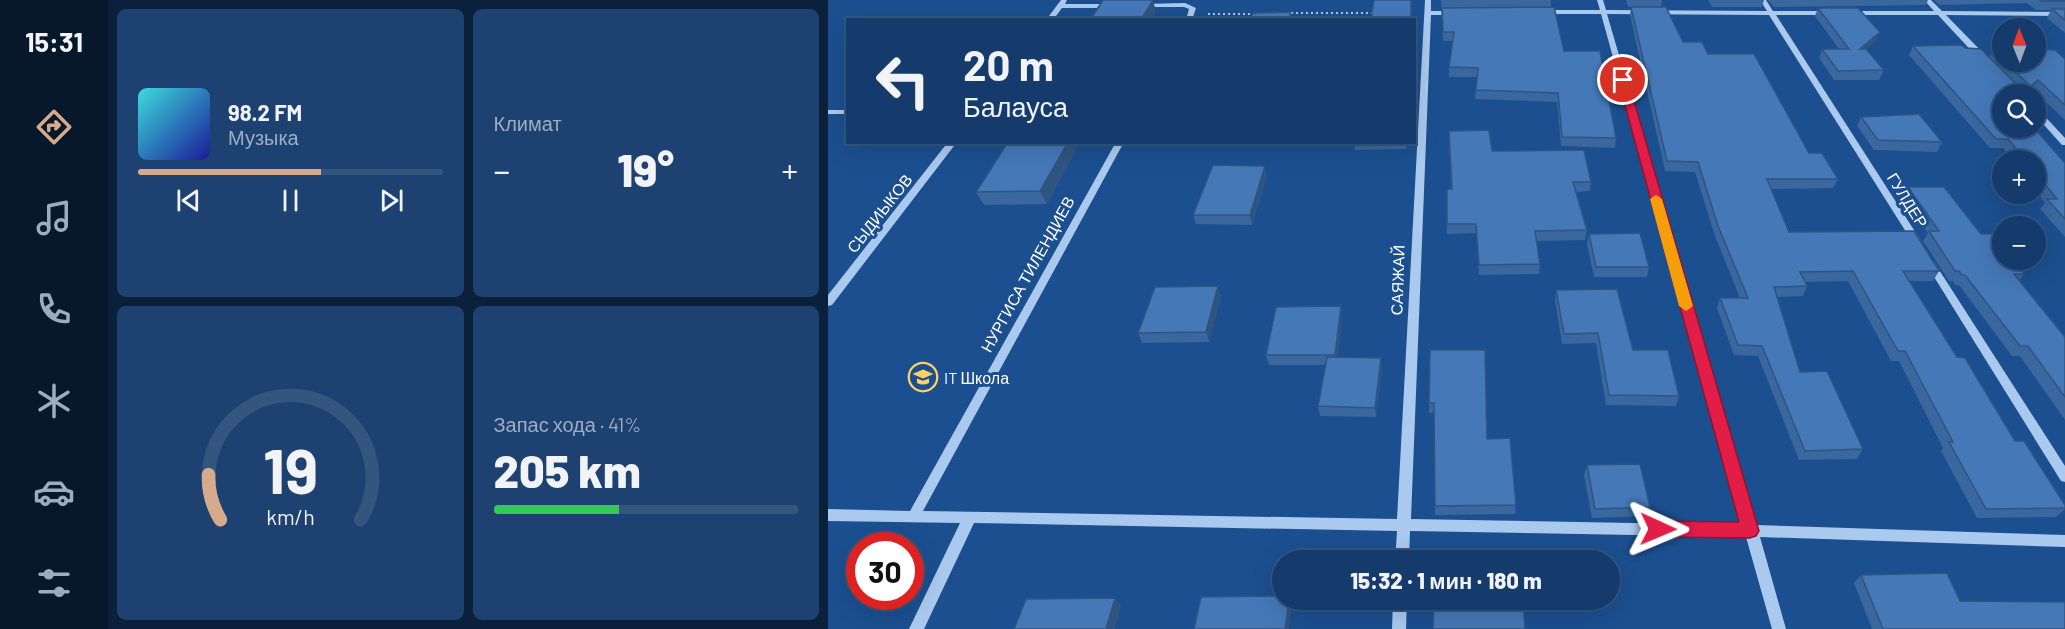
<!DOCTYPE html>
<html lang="ru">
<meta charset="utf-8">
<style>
body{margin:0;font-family:Barlow,sans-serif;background:#1d4271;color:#f1f3f6;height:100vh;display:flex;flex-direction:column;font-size:22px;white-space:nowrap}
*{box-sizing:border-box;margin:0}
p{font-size:20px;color:#9dadc1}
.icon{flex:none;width:33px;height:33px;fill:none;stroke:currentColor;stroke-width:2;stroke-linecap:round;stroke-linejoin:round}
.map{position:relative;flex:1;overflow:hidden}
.drawer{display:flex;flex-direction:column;gap:9px;padding:9px;background:#0b203b;width:720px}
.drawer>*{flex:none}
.top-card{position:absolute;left:18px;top:18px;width:570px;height:126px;border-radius:0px;box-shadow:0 6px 24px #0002,0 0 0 2px #33557e;background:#143b6b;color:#f1f3f6;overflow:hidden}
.needle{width:39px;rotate:359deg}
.tools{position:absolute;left:1164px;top:18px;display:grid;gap:12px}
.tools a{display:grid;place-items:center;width:54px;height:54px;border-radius:50%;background:#143b6b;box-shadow:0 6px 24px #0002,0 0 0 2px #33557e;font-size:30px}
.speed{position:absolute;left:18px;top:532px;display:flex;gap:12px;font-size:30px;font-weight:700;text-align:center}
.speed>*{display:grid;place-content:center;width:78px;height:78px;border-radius:50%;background:#143b6b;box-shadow:0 6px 24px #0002,0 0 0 2px #33557e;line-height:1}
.speed .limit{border:9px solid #d22;background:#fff;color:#111}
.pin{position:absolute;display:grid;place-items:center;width:51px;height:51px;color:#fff;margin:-26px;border:3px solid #fff;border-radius:50%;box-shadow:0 2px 6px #0007}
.me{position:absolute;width:66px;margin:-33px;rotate:91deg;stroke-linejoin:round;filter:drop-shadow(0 0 4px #0008)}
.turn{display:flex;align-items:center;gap:21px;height:126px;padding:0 18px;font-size:27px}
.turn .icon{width:78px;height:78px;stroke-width:2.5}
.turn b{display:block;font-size:42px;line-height:51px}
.big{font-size:45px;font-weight:800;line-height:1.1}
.drawer .tile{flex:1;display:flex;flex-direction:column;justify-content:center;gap:9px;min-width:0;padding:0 21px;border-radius:9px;background:#1d4271}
.drawer .dial{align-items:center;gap:0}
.dial svg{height:156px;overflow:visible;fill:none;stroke:#33557e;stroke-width:7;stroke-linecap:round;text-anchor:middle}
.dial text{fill:#f1f3f6;stroke:none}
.song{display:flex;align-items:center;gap:18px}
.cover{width:72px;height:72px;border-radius:9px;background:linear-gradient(135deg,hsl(180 70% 55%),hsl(240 70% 35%))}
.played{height:6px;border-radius:3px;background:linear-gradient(90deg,#d6ab8b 60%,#33557e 60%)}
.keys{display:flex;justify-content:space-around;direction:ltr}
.heat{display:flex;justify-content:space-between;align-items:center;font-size:33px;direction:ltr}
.charge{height:9px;border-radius:4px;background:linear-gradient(90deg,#34c759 41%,#33557e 0)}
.drawer .tiles{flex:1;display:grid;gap:9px;grid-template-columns:repeat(2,1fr)}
.trip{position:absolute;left:444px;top:550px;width:348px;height:60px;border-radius:30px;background:#143b6b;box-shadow:0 6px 24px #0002,0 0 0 2px #33557e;font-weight:800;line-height:60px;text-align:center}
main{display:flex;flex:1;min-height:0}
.tabs{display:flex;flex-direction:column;width:108px;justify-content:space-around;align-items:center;background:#08182b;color:#9dadc1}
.tabs .icon{width:42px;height:42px}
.tabs .selected{color:#d6ab8b}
.tabs b{font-size:27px;color:#f1f3f6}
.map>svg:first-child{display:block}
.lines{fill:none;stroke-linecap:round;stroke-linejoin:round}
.path{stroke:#a9c9ee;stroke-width:2;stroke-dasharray:2 3;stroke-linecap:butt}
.minor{fill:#a9c9ee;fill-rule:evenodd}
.wall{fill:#3a679d}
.shaded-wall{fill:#305480}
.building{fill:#4478b7;stroke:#305480;stroke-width:1.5}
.route{fill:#e11d48;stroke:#92132f;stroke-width:1.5}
.slow{fill:#f59e0b}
.labels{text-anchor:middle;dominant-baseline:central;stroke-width:6;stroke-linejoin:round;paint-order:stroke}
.street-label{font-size:16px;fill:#fff;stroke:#1b4f8f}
.poi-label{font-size:16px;fill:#fff;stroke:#1b4f8f;text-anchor:start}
</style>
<main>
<nav class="tabs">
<b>15:31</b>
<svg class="icon selected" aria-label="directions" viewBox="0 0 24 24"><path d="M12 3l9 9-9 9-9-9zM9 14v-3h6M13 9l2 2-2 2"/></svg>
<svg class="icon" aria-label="music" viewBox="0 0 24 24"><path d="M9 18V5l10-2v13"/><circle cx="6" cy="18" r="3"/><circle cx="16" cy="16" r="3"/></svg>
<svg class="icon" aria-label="phone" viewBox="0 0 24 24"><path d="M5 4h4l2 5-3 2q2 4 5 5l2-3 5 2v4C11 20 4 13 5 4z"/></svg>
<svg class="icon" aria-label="climate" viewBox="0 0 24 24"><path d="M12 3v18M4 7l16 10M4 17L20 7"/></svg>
<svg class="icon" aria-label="car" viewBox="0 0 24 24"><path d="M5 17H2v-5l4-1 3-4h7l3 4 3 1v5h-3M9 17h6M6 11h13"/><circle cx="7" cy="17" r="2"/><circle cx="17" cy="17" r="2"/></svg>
<svg class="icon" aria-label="filters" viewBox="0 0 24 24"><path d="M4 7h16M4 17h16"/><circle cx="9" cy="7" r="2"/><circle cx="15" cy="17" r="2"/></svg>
</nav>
<section class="drawer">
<div class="tiles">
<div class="tile">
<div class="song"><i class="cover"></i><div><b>98.2 FM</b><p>Музыка</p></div></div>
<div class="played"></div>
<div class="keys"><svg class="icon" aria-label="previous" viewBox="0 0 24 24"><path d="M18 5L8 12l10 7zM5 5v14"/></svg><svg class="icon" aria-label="pause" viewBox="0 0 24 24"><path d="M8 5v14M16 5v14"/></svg><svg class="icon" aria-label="next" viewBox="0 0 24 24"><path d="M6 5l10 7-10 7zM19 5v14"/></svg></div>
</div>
<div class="tile"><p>Климат</p>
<div class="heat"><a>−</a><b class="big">19°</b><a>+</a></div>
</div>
<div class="tile dial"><svg viewBox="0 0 100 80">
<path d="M14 69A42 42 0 1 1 86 69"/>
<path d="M14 69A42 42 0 0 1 8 46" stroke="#d6ab8b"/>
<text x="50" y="56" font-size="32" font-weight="700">19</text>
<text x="50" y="72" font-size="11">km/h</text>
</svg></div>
<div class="tile"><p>Запас хода · 41%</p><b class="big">205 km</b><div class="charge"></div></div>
</div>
</section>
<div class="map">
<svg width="1237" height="629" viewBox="0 0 1237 629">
<rect width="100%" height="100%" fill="#1b4f8f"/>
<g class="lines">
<!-- path -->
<path class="path" d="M 458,13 L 546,13
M 380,14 L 429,14"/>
<!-- minor -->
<path class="minor" d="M 233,0 L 239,0 L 237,4 L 284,4 L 287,6 L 284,8 L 234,8 L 225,20 L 218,20 Z
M 597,0 L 603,0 L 603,11 L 626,11 L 629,13 L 626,15 L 603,15 L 583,519 L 915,525 L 773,14 L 713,14 L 710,12 L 713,10 L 772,10 L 769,0 L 775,0 L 778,10 L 939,11 L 932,0 L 938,0 L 945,11 L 1001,11 L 1004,13 L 1001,15 L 948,15 L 1093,241 L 1091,243 L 1085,243 L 941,15 L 779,14 L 928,525 L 1237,535 L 1237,547 L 932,537 L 958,629 L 944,629 L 918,537 L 582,531 L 581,561 L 567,561 L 569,531 L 146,523 L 96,629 L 81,629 L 132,523 L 0,521 L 0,509 L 82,511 L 288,142 L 296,142 L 95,511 L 569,519 Z
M 1096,0 L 1103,0 L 1114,11 L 1237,12 L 1237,16 L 1118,15 L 1158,56 L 1158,60 L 1152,60 L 1110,15 L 1022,15 L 1019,13 L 1022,11 L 1106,11 Z
M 315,4 L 357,3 L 368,8 L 364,20 L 358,20 L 361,9 L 356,7 L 313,7 L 313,5 Z
M 0,110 L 20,110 L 20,114 L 0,114 Z
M 1208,110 L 1211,110 L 1237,138 L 1237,145 L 1234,145 L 1208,116 Z
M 120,142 L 129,142 L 4,305 L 0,306 L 0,295 Z
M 1103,261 L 1106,262 L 1237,466 L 1237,482 L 1233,481 L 1098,264 Z
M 565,600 L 579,600 L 578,629 L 564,629 Z"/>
</g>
<!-- wall -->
<path class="wall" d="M 613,0 L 723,0 L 723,7 L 736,51 L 788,138 L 787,148 L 733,146 L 729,102 L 647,99 L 649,77 L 621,77 L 621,67 L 625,41 L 615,41 Z
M 798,0 L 834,0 L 833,7 L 855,42 L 880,54 L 981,153 L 1010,179 L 1005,188 L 943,189 L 961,232 L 1111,271 L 1105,281 L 1081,281 L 1129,357 L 1187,441 L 1237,505 L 1237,509 L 1228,517 L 1149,518 L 1113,451 L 1115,448 L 1071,361 L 1063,361 L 1020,281 L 977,282 L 979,286 L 975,296 L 949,297 L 972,372 L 1035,449 L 1029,459 L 971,460 L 930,356 L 906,355 L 889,308 L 892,298 L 912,298 L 887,236 L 867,172 L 837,171 L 802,15 L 803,7 L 800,7 Z
M 880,0 L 936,0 L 934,7 L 884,7 Z
M 940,0 L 1100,0 L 1098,5 L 946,7 Z
M 1106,0 L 1237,0 L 1237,33 L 1219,18 L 1223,10 L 1208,10 L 1199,3 L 1111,5 Z
M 990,8 L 1048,41 L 1038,49 L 1056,70 L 1051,80 L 1006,80 L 991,58 L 994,49 L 1011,49 L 987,16 Z
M 1085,46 L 1137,48 L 1162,57 L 1166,49 L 1174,49 L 1174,62 L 1208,62 L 1237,59 L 1237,120 L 1204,89 L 1199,94 L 1174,94 L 1237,163 L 1237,237 L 1212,209 L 1217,203 L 1208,191 L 1208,160 L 1184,160 L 1175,148 L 1162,148 L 1081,55 Z
M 1033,117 L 1114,142 L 1109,152 L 1046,150 L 1029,126 Z
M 621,131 L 664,151 L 763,182 L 762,191 L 748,192 L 759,230 L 757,240 L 709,241 L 712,264 L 711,274 L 651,275 L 648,233 L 619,234 L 619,189 L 623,189 Z
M 180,142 L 252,142 L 219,204 L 156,205 L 148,192 Z
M 526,142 L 578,142 L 578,149 L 527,150 Z
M 439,175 L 424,225 L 368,224 L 365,215 Z
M 1080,187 L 1153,234 L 1196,274 L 1191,281 L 1237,337 L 1237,420 L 1192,356 L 1184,356 L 1131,285 L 1127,285 L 1125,281 L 1121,281 L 1095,241 L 1100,233 L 1074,197 Z
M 761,234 L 821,267 L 819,277 L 766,277 L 759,244 Z
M 728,290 L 805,350 L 851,396 L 848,406 L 778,405 L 768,343 L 734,344 L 727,300 Z
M 393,296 L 381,342 L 314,343 L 310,333 Z
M 514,316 L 510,357 L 554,368 L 548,417 L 492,416 L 490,406 L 498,365 L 441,365 L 438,355 Z
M 602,350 L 659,439 L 688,505 L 687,514 L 607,515 L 606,413 L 601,413 Z
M 759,465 L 822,507 L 819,516 L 764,518 L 756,475 Z
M 1033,575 L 1132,601 L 1237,629 L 1044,629 L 1026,583 Z"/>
<!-- shaded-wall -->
<path class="shaded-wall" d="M 325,0 L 328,12 L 324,20 L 313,20 Z
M 1052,32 L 1048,41 L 1028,58 L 1032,49 Z
M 1210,80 L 1204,89 L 1199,94 L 1195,94 Z
M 240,142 L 252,142 L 219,204 L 212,191 Z
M 437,166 L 439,175 L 424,225 L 422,215 Z
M 390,286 L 393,296 L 381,342 L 378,332 Z
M 513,306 L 514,316 L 509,365 L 507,355 Z
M 553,358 L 554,368 L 548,417 L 547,408 Z
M 287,598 L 293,606 L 287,629 L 278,629 Z
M 461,600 L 463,600 L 464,604 L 461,629 L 457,629 Z"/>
<!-- building -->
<path class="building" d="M 275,0 L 325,0 L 313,20 L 262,20 Z
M 546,0 L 583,0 L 583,20 L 543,20 Z
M 1212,0 L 1237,0 L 1237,1 L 1213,1 Z
M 726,7 L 736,51 L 772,51 L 788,138 L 734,137 L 730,93 L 648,90 L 650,68 L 621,67 L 626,32 L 615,32 L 614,8 Z
M 803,7 L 838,7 L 855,42 L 874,42 L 880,54 L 926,54 L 981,153 L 994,153 L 1010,179 L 939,179 L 961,232 L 1086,231 L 1111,271 L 1075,271 L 1129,357 L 1137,358 L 1187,441 L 1196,441 L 1237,505 L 1237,508 L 1158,509 L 1121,442 L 1125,442 L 1077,351 L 1070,351 L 1025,271 L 972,272 L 979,286 L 946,287 L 972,372 L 999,371 L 1035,449 L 977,451 L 934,346 L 910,345 L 892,298 L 920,298 L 890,226 L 870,162 L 839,161 Z
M 990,8 L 1030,8 L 1052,32 L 1032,49 L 1038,49 L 1056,70 L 1010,71 L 994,49 L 1021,49 Z
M 1224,9 L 1237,9 L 1237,20 Z
M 463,12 L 461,20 L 422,20 L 425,13 Z
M 1134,45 L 1137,48 L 1153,49 L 1191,87 L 1201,85 L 1178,62 L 1208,62 L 1208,49 L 1227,50 L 1237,59 L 1237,105 L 1210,80 L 1195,94 L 1174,94 L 1174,128 L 1206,128 L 1237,163 L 1237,219 L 1219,199 L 1229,199 L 1208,173 L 1208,160 L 1198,160 L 1180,139 L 1168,139 L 1085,46 Z
M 1166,49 L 1174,49 L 1174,57 Z
M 1091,114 L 1114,142 L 1050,140 L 1033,117 Z
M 661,130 L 664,151 L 756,150 L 763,182 L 745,182 L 759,230 L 707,231 L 712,264 L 651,265 L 648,224 L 619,224 L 619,189 L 624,189 L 621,131 Z
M 180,142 L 240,142 L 212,191 L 148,192 Z
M 385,165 L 437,166 L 422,215 L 365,215 Z
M 1080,187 L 1116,187 L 1153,234 L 1165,234 L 1174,246 L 1174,260 L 1185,260 L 1196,274 L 1186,274 L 1237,337 L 1237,397 L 1200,346 L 1192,346 L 1137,275 L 1134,275 L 1131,271 L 1127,271 L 1101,231 L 1111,231 Z
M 812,233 L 821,267 L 768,267 L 761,234 Z
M 390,286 L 378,332 L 310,333 L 327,287 Z
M 789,289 L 805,350 L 840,350 L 851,396 L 781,395 L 770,333 L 736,334 L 728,290 Z
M 513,306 L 507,355 L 438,355 L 448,307 Z
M 602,350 L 657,350 L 659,439 L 682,438 L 688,505 L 607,506 L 606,403 L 601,403 Z
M 499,357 L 553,358 L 547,408 L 490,406 Z
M 812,464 L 822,507 L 767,509 L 759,465 Z
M 1119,573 L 1132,601 L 1237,602 L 1237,629 L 1055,629 L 1033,575 Z
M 454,596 L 454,600 L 461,600 L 457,629 L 366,629 L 373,597 Z
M 287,598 L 278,629 L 186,629 L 198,599 Z
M 606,600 L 695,600 L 697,629 L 605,629 Z"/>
<!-- route -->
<path class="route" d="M 795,77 L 800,80 L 931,531 L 928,536 L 922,538 L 830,537 L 824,534 L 821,529 L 824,523 L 830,521 L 911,522 L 790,80 Z"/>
<!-- slow -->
<path class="slow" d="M 828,195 L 834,199 L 865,306 L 858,311 L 851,306 L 822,199 Z"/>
<!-- icons -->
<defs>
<g id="school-ring" transform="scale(1.5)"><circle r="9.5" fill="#1b4f8f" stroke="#ffd166" stroke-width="1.5"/><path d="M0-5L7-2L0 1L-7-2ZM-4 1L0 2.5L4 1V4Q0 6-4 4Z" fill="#ffd166"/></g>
</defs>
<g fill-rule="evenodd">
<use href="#school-ring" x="95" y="377"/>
</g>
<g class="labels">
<!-- street labels -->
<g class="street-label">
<text transform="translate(1080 200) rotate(58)">ГУЛДЕР</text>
<text transform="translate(51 213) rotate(-52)">СЫДИЫКОВ</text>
<text transform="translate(199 274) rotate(-61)">НУРГИСА ТИЛЕНДИЕВ</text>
<text transform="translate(569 280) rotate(-88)">САЯЖАЙ</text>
</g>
<!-- poi labels -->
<g class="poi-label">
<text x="116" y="377">IT Школа</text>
</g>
</g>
</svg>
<div class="tools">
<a><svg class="needle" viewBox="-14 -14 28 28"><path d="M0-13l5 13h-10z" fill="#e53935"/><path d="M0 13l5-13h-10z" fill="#9dadc1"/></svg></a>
<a><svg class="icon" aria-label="search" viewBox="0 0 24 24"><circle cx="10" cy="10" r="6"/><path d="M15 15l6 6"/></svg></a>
<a>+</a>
<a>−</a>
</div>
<div class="speed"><div class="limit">30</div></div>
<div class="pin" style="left:795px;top:80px;background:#d93025"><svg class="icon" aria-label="arrive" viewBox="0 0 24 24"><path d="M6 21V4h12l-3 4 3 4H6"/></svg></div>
<svg class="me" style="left:830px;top:529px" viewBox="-20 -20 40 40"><path d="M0-17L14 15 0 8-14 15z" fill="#e11d48" stroke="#fff" stroke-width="4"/></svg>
<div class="trip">15:32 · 1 мин · 180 m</div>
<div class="top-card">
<div class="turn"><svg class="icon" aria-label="left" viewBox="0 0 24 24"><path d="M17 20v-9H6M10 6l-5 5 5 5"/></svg><div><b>20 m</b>Балауса</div></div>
</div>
</div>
</main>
